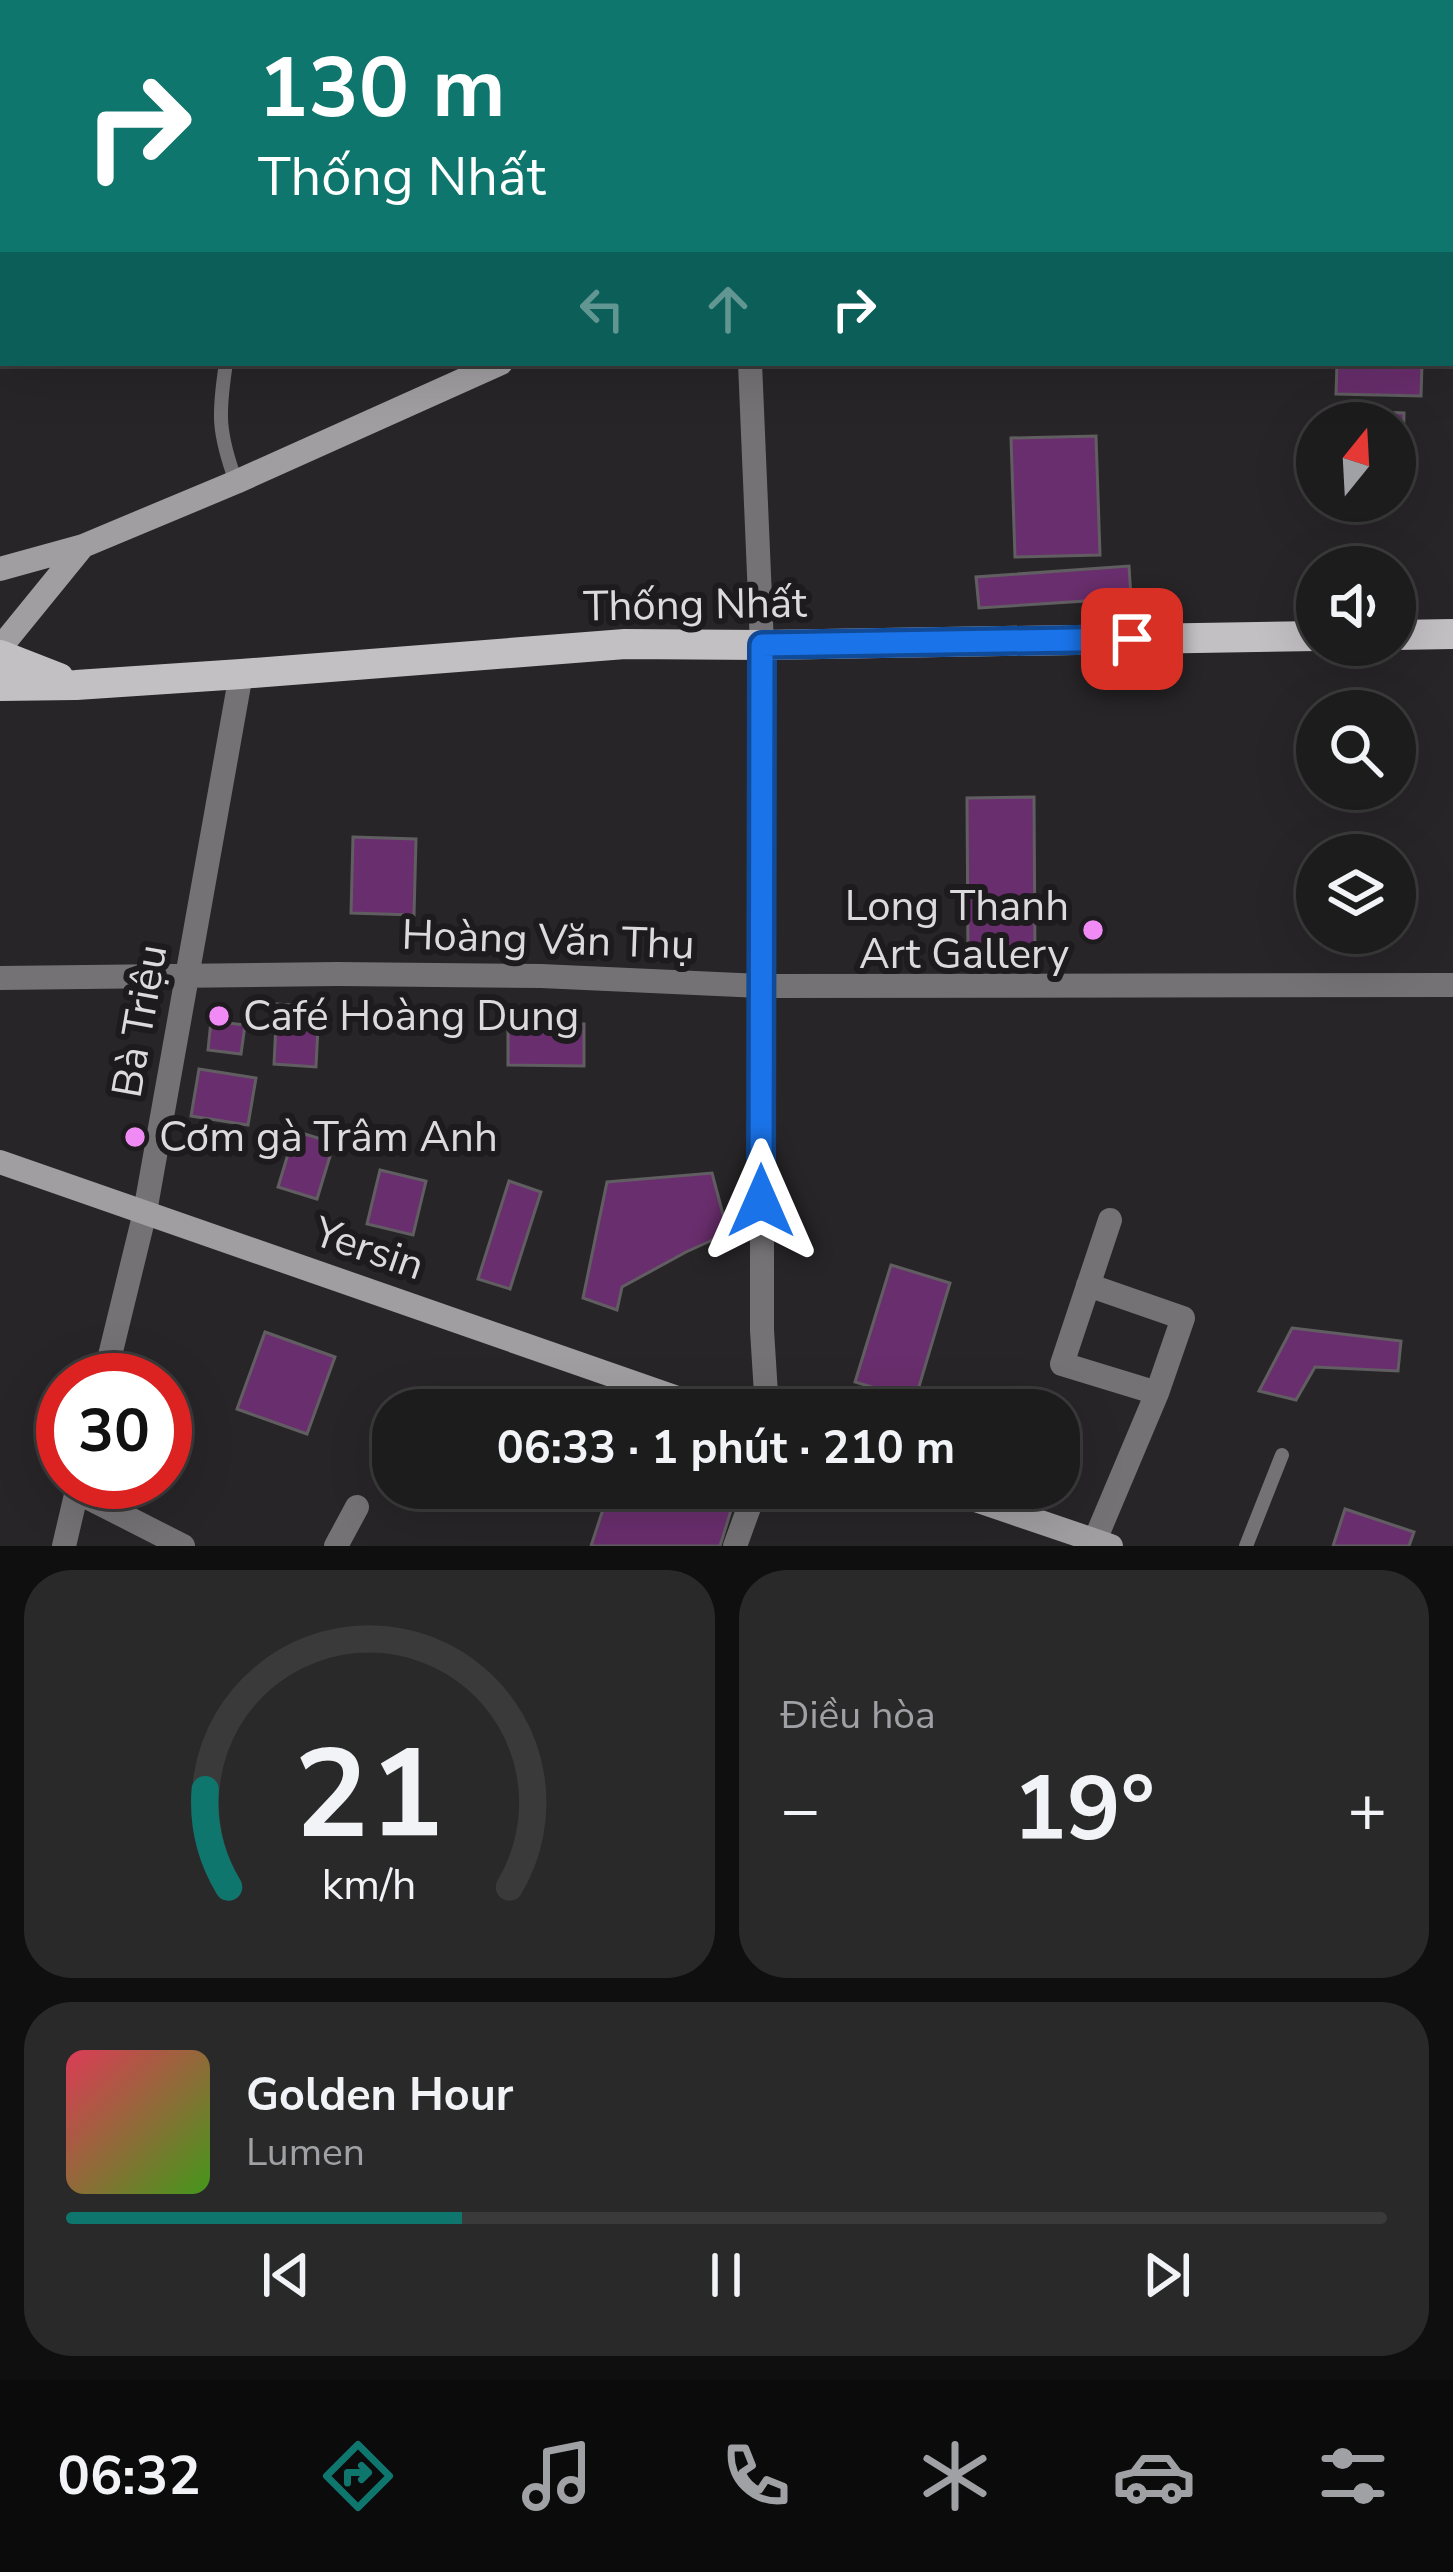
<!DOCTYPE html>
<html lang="vi">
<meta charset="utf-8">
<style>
body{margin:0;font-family:"Nunito Sans",sans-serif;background:#2a292a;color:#f1f3f6;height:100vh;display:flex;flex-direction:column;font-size:45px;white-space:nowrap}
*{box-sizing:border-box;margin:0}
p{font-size:39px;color:#a0a1a4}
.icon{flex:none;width:66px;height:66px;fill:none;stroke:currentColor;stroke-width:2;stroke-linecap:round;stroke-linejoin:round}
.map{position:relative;height:1546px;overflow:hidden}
.details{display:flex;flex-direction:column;gap:24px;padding:24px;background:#100f10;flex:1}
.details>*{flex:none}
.top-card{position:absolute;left:0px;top:0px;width:1455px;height:366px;box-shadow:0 12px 48px #0002,0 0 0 3px #3b3a3b;background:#0f766e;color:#fff;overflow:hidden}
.needle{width:78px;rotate:18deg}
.controls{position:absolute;left:1296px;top:402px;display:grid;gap:24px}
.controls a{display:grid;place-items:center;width:120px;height:120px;border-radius:50%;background:#1d1c1d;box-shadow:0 12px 48px #0002,0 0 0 3px #3b3a3b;font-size:60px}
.speed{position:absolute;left:36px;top:1353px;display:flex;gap:24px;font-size:60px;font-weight:700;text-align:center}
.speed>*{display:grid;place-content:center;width:156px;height:156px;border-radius:50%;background:#1d1c1d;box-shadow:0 12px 48px #0002,0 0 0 3px #3b3a3b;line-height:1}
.speed .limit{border:18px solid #d22;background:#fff;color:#111}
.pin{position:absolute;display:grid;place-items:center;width:102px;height:102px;color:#fff;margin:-51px;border-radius:24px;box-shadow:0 6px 18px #0006}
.me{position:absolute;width:132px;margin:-66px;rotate:0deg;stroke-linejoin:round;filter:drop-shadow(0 0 9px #0008)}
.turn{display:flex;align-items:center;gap:42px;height:252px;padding:0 60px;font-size:54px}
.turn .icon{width:156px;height:156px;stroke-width:2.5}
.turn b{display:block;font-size:84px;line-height:102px}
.lanes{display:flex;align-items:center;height:114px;padding:0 60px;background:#0003;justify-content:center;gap:60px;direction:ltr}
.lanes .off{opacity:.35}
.big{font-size:90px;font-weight:700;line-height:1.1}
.details .tile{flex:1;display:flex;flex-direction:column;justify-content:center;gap:18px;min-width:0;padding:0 42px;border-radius:48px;background:#2a292a}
.details .dial{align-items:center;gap:0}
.dial svg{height:312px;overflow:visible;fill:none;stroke:#3b3a3b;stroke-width:7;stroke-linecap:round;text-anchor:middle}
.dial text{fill:#f1f3f6;stroke:none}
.song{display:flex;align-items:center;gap:36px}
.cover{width:144px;height:144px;border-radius:18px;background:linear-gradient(135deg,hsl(350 70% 55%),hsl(100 70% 35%))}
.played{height:12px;border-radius:6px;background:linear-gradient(90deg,#0f766e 30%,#3b3a3b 30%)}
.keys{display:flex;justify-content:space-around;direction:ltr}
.heat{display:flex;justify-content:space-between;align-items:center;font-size:66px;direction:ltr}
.details .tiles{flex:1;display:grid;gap:24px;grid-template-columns:1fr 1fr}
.tile:last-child{grid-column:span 2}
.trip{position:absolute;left:372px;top:1389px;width:708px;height:120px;border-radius:48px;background:#1d1c1d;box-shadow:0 12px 48px #0002,0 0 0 3px #3b3a3b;font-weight:700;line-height:120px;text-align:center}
.dock{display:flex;height:192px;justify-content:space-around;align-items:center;background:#0c0b0c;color:#a0a1a4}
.dock .icon{width:84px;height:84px}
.dock .on{color:#0f766e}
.dock b{font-size:54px;color:#f1f3f6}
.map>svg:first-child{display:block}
.building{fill:#692e6d;stroke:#615e61;stroke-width:3}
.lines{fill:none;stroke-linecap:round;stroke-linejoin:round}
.path{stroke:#868486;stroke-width:6;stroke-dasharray:12 6;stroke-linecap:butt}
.lane{stroke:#747274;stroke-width:14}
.street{stroke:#747274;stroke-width:24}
.secondary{stroke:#a09ea0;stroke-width:24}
.primary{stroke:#c3c0c3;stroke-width:30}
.route-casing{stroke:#114b97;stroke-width:30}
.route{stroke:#1a73e8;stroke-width:21}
.poi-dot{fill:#f08bf6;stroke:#1e1b1e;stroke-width:4.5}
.labels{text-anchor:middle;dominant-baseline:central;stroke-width:12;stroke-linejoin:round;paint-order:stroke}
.street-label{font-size:42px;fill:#dcdadc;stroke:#1e1b1e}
.poi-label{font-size:42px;fill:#dcdadc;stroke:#1e1b1e;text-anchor:start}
</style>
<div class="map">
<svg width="1453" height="1546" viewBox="0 0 1453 1546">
<rect width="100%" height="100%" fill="#272527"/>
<!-- building -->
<path class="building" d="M 1337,363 L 1422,363 L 1421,396 L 1336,394 Z
M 1351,411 L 1404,413 L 1403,458 L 1395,458 L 1395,423 L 1351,423 Z
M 1096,436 L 1100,555 L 1015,557 L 1011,438 Z
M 1129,566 L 1131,598 L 979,608 L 976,577 Z
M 1034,797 L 1035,956 L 968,957 L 967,798 Z
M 353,837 L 416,839 L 414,915 L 351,913 Z
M 277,1004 L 319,1007 L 316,1067 L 274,1064 Z
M 211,1021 L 245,1025 L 241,1054 L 208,1050 Z
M 508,1022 L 584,1024 L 584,1066 L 508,1065 Z
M 199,1069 L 256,1078 L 248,1125 L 191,1116 Z
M 295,1131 L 334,1143 L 317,1199 L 278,1187 Z
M 380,1170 L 426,1181 L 413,1235 L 367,1224 Z
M 712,1173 L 728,1233 L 686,1252 L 622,1287 L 617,1310 L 583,1298 L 607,1182 Z
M 509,1181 L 541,1192 L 510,1289 L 478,1279 Z
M 891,1265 L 950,1283 L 915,1400 L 855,1382 Z
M 1292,1328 L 1401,1341 L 1398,1371 L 1315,1367 L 1296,1400 L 1259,1391 Z
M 265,1332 L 335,1357 L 307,1434 L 237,1409 Z
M 422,1391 L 477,1410 L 416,1410 Z
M 610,1488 L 686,1488 L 733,1504 L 720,1546 L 591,1546 Z
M 1345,1509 L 1414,1532 L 1409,1546 L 1333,1546 Z"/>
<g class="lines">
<!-- path -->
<path class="path" d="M 549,0 L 550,3"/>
<!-- lane -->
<path class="lane" d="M 76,0 L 86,3
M 856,0 L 858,3
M 166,3 L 167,0
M 444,3 L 447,0
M 0,213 L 3,213
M 226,363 C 218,415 218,432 236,482
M 1246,1546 L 1282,1455"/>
<!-- street -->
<path class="street" d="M 749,3 L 749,0
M 750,363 L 762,645 L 762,1330 L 767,1410
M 0,978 L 338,974 L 541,976 L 761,986 L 1453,985
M 1088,1285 L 1183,1318 L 1157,1393
M 104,1380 L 145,1212 L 241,674
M 77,1492 L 183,1546
M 1095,1540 L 1157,1393 L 1062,1364 L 1110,1220
M 64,1546 L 79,1482
M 336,1546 L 357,1507
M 735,1546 L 756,1488"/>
<!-- secondary -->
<path class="secondary" d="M 1452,265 L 1453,265
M 0,569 L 83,546 L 236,482 L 501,363
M 0,648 L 83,546
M 0,1162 L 712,1410
M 940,1488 L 1111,1546"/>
<!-- primary -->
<path class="primary" d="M 1395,635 L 1453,634
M 0,655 L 59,678
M 0,686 L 76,685 L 241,674 L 625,644 L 762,645 L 1317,636"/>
</g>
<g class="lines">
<!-- route casing -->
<g class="route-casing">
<path id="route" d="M 761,1201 L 762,645 L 1132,639"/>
</g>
<!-- route -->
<use href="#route" class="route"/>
</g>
<!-- markers -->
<g class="poi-dot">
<circle cx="1093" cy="930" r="12"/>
<circle cx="219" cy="1016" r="12"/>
<circle cx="135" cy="1137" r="12"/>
</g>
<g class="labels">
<!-- street labels -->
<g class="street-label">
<text transform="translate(695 605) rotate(-1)">Thống Nhất</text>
<text transform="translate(548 940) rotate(2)">Hoàng Văn Thụ</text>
<text transform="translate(140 1021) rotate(-80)">Bà Triệu</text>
<text transform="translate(369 1249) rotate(19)">Yersin</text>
</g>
<!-- poi labels -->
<g class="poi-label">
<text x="1069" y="906" text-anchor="end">Long Thanh<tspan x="1069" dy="48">Art Gallery</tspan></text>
<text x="243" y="1016">Café Hoàng Dung</text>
<text x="159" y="1137">Cơm gà Trâm Anh</text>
</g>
</g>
</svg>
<div class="controls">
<a><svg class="needle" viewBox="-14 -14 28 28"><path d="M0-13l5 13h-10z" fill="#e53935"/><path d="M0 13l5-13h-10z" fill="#a0a1a4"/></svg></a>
<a><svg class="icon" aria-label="sound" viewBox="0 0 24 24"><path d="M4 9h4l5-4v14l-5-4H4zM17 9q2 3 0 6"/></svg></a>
<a><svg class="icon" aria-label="search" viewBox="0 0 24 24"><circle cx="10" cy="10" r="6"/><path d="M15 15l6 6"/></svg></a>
<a><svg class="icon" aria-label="layers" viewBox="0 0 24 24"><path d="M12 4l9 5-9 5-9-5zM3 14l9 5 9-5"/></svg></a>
</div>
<div class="speed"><div class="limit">30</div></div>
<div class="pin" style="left:1132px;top:639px;background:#d93025"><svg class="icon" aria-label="arrive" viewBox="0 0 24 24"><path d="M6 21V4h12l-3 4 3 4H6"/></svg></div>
<svg class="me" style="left:761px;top:1201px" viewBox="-20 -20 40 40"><path d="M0-17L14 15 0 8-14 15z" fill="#1a73e8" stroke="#fff" stroke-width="4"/></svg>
<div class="trip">06:33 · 1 phút · 210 m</div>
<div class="top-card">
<div class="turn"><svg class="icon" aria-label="right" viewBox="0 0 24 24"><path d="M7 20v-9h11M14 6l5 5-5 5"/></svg><div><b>130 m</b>Thống Nhất</div></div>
<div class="lanes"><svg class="icon off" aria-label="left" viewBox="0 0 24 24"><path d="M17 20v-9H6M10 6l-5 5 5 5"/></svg><svg class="icon off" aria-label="ahead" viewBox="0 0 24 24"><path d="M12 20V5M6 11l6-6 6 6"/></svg><svg class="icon" aria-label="right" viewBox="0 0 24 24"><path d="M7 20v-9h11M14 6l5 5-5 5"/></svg></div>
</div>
</div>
<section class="details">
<div class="tiles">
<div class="tile dial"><svg viewBox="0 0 100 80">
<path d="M14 69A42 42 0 1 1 86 69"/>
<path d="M14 69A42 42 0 0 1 8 44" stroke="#0f766e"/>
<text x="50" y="56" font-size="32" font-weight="700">21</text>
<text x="50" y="72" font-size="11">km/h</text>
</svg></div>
<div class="tile"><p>Điều hòa</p>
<div class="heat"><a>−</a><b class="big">19°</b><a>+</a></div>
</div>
<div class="tile">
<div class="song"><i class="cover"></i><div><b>Golden Hour</b><p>Lumen</p></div></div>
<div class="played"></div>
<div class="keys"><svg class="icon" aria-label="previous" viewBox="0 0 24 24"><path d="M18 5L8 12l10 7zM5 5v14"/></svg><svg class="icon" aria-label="pause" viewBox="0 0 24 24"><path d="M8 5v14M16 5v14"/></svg><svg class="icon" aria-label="next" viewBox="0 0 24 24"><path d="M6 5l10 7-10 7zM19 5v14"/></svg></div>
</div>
</div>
</section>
<nav class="dock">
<b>06:32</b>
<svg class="icon on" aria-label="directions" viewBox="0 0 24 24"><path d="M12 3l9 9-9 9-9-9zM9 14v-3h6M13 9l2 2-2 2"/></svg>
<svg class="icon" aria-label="music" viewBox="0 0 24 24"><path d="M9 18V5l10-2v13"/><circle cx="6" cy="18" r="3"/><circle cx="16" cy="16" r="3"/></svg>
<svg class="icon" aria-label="phone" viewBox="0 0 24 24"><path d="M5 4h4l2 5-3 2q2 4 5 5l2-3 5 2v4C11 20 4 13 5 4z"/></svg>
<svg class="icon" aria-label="climate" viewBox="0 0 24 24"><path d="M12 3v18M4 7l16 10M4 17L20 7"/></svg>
<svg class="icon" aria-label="car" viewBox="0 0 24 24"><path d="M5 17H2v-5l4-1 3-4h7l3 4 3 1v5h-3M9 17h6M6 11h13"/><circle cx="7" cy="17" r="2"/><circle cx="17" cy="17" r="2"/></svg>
<svg class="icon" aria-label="filters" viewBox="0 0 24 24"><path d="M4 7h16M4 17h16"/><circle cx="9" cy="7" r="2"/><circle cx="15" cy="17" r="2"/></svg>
</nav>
